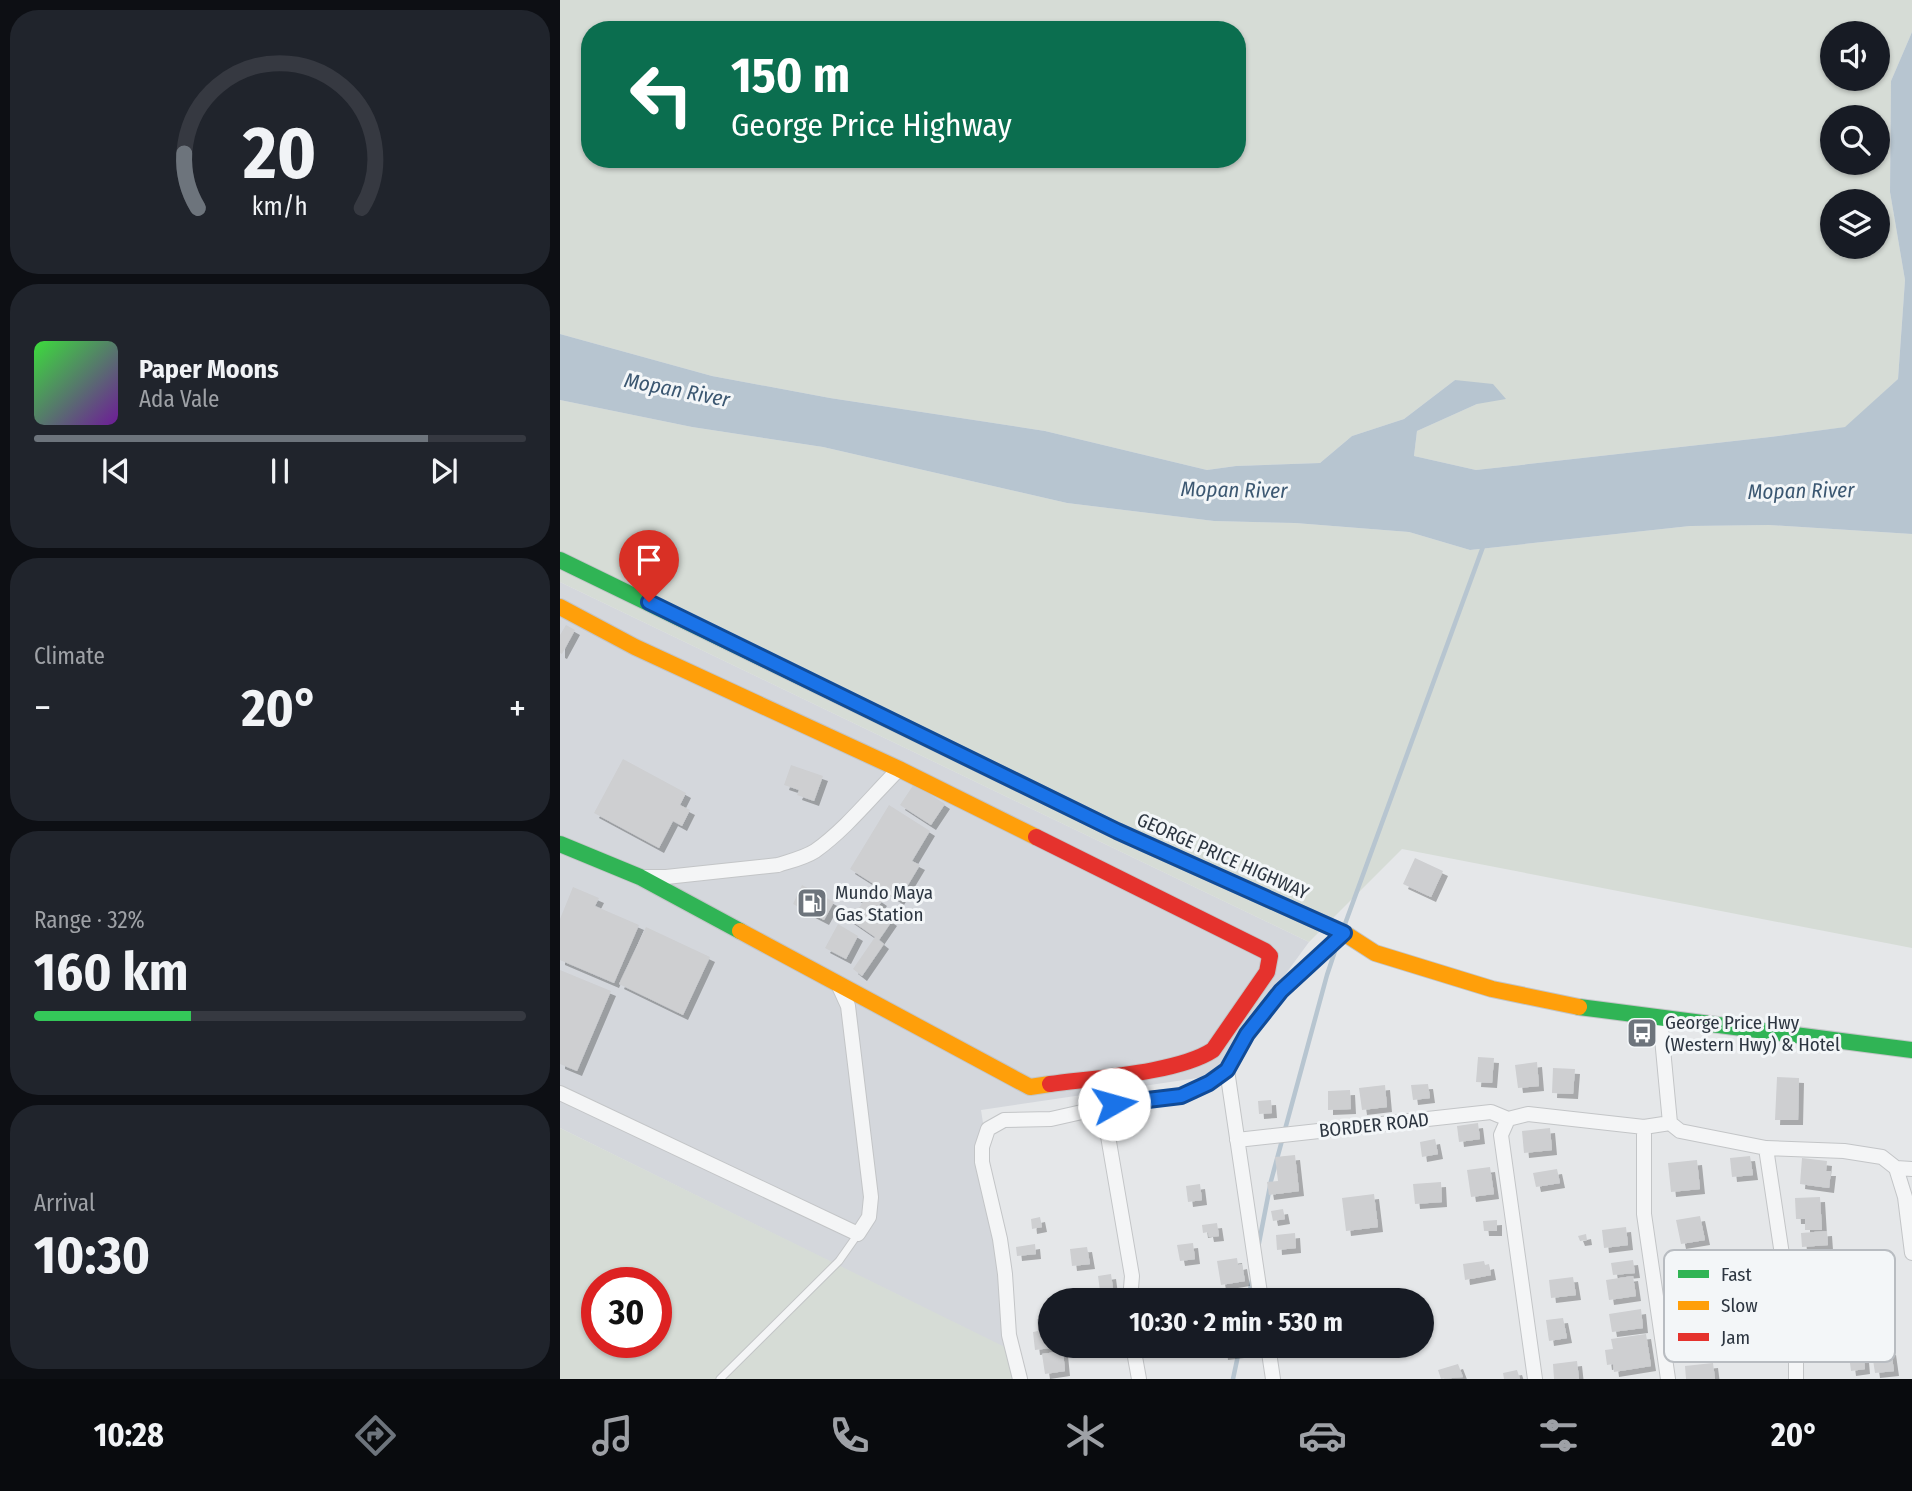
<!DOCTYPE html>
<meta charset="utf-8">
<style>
body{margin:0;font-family:"Fira Sans Condensed",sans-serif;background:#20242c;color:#f1f3f6;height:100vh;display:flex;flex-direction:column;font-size:26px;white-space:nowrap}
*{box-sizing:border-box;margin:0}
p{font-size:23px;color:#9ea1a6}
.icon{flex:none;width:38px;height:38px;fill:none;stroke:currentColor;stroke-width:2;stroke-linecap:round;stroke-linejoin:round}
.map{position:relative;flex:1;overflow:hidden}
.sheet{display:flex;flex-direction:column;gap:10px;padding:10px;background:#0d0f14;width:560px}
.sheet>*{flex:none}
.banner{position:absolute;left:21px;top:21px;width:665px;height:147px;border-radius:28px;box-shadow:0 2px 5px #0004;background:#0b6e4f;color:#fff;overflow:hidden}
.tools{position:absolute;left:1260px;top:21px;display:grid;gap:14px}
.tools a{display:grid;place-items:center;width:70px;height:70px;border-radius:50%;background:#171b24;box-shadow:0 2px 5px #0004;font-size:35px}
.speed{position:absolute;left:21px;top:1267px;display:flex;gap:14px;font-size:35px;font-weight:700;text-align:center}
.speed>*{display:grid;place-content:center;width:91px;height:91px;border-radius:50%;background:#171b24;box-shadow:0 2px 5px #0004;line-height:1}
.speed .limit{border:10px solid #d22;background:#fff;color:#111}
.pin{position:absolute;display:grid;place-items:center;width:60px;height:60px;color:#fff;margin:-72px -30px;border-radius:50% 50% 50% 0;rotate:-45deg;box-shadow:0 0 7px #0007}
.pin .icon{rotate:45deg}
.me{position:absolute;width:77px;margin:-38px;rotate:83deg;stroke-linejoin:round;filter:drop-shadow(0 0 5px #0008)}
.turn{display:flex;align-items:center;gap:24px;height:147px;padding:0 35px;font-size:32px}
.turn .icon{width:91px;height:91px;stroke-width:2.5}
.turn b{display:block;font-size:49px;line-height:60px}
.big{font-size:52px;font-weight:700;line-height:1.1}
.sheet .widget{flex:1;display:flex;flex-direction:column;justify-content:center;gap:10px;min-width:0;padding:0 24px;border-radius:28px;background:#20242c}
.sheet .dial{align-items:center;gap:0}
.dial svg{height:182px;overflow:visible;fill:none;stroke:#363941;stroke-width:7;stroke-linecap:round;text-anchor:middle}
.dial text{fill:#f1f3f6;stroke:none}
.song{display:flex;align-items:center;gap:21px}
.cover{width:84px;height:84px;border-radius:10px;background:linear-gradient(135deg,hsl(120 70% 55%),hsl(280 70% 35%))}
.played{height:7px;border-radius:4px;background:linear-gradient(90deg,#6d747c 80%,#363941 80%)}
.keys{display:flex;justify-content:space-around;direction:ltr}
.heat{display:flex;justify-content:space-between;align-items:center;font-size:38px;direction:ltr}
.charge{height:10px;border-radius:5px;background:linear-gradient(90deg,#34c759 32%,#363941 0)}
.trip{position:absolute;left:478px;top:1288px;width:396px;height:70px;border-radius:35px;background:#171b24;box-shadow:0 2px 5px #0004;font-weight:700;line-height:70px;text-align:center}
.dock{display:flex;height:112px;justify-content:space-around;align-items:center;background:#090b0e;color:#9ea1a6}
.dock .icon{width:49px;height:49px}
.dock .selected{color:#6d747c}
.dock b{font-size:32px;color:#f1f3f6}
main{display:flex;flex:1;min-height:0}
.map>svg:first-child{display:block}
.built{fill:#d4d7dc}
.green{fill:#d6dcd6;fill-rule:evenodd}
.water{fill:#b7c5d0}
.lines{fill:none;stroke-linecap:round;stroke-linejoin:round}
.stream{stroke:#b7c5d0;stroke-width:4.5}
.building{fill:#cecfd1;filter:url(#shadow)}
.lane-casing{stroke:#c3c5c7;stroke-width:9}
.street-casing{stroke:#c3c5c7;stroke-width:16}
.fast-casing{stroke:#c3c5c7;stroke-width:18}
.slow-casing{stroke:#c3c5c7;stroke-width:18}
.jam-casing{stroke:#c3c5c7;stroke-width:18}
.lane{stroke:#f4f5f6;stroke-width:7}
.street{stroke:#f4f5f6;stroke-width:14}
.fast{stroke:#30b455;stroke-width:16}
.slow{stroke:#ff9f0a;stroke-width:16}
.jam{stroke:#e5322d;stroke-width:16}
.route-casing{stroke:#114b97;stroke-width:18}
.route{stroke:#1a73e8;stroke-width:12}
.labels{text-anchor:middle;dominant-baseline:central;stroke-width:6;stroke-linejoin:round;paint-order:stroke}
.street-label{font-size:19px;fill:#2d3641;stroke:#f3f6f8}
.poi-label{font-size:19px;fill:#2d3641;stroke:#f3f6f8;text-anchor:start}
.water-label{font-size:21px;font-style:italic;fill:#3b5771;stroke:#f3f6f8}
.key{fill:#f3f6f8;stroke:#b8bcc1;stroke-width:2}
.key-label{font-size:19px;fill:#2d3641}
</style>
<main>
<section class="sheet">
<div class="widget dial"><svg viewBox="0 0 100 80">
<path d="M14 69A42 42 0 1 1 86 69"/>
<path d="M14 69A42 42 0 0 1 8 45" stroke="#6d747c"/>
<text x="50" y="56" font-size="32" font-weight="700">20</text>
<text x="50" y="72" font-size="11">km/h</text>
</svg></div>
<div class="widget">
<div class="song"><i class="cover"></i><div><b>Paper Moons</b><p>Ada Vale</p></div></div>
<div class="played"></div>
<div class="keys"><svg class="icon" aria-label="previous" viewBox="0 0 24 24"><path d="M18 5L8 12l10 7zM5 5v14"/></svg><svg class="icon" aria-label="pause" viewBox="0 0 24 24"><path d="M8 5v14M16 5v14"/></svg><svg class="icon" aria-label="next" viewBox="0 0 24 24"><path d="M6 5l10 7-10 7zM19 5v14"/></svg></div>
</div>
<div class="widget"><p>Climate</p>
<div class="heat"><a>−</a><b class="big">20°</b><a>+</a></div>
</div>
<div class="widget"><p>Range · 32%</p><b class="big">160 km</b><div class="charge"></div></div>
<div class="widget"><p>Arrival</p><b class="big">10:30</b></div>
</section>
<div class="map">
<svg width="1352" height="1379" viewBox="0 0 1352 1379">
<defs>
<filter id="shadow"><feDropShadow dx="5" dy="5" stdDeviation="0" flood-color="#0004"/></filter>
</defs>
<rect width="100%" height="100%" fill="#e5e7e9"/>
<!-- built -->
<path class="built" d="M 0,582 L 749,942 L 651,1076 L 421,1110 L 459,1355 L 0,1128 Z"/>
<!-- green -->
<path class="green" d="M 0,0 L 1352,0 L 1352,32 L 1331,81 L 1330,192 L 1345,280 L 1338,379 L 1286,427 L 1210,437 L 916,470 L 854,456 L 857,431 L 917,404 L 895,380 L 844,419 L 792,436 L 760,463 L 676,466 L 647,470 L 485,431 L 270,398 L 152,376 L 0,334 ZM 30,30 L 677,30 L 677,159 L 30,159 ZM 1272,33 L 1318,33 L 1318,79 L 1272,79 ZM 1272,117 L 1318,117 L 1318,163 L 1272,163 ZM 1272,201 L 1318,201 L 1318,247 L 1272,247 Z
M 0,400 L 132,427 L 263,447 L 507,503 L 654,521 L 735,523 L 849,532 L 910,550 L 1130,526 L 1209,525 L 1352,534 L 1352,948 L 842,849 L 749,942 L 0,582 Z
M 0,1128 L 459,1354 L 462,1379 L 0,1379 ZM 37,1283 L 96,1283 L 96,1342 L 37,1342 Z"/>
<!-- water -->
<path class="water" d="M 1352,32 L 1352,534 L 1209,525 L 1130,526 L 910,550 L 849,532 L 735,523 L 654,521 L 507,503 L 263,447 L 132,427 L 0,400 L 0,334 L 152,376 L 270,398 L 485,431 L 647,470 L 676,466 L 760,463 L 792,436 L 844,419 L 895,380 L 933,384 L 946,399 L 917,404 L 857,431 L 854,456 L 916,470 L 1210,437 L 1285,427 L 1338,379 L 1345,280 L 1330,192 L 1331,81 Z"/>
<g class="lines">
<!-- stream -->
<path class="stream" d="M 785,924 L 924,544
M 698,1248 L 711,1181 L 767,975 L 777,945
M 688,1300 L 692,1280
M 673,1379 L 680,1346"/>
</g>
<!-- building -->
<path class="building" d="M 6,625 L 15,630 L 2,654 L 0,653 L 0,635 Z
M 63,759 L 126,793 L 120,805 L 130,810 L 122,826 L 113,821 L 99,848 L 34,813 Z
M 231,765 L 263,776 L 254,801 L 237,795 L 239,790 L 224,785 Z
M 354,784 L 385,804 L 371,825 L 340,805 Z
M 329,805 L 370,831 L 352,861 L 360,865 L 339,900 L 290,869 Z
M 855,858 L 883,871 L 871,897 L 843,884 Z
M 242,885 L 274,902 L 264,920 L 233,904 Z
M 300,886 L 322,901 L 316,910 L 332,921 L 319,940 L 324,944 L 302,976 L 293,969 L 315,937 L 286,917 L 292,908 L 297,911 L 303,902 L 294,896 Z
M 13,887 L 39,898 L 35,906 L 79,925 L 54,983 L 0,960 L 0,919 Z
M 278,924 L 298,936 L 286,959 L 265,948 Z
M 86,927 L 150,957 L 123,1015 L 59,984 Z
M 0,970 L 51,991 L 17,1071 L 0,1064 Z
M 918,1057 L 934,1058 L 932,1083 L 916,1082 Z
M 977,1062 L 979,1086 L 958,1088 L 955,1065 Z
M 993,1068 L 1015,1069 L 1013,1094 L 992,1093 Z
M 1217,1077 L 1239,1078 L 1238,1120 L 1215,1120 Z
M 868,1084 L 870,1098 L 853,1100 L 851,1085 Z
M 825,1085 L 827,1107 L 802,1110 L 799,1088 Z
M 790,1090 L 791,1109 L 768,1110 L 768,1091 Z
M 711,1100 L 712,1113 L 699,1114 L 698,1101 Z
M 918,1123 L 920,1139 L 899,1142 L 897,1126 Z
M 990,1128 L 992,1150 L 964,1153 L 962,1131 Z
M 875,1139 L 878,1154 L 862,1157 L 860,1142 Z
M 735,1155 L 739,1191 L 709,1195 L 707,1182 L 718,1181 L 715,1157 Z
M 1190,1156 L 1193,1175 L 1172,1177 L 1170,1158 Z
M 1242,1158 L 1267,1161 L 1266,1171 L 1271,1171 L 1269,1188 L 1240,1184 Z
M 1137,1160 L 1140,1189 L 1111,1192 L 1108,1163 Z
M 930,1167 L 934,1194 L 911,1197 L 907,1170 Z
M 997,1169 L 1000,1183 L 976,1187 L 973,1173 Z
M 881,1182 L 882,1202 L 855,1204 L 853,1184 Z
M 640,1184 L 642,1200 L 628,1202 L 626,1186 Z
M 814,1194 L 818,1227 L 786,1231 L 782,1198 Z
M 1260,1197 L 1262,1230 L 1245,1230 L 1245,1219 L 1236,1219 L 1235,1198 Z
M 723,1209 L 725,1219 L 713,1221 L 711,1211 Z
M 1140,1216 L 1145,1240 L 1121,1244 L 1116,1220 Z
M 480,1217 L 482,1227 L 472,1229 L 471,1219 Z
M 937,1220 L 937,1231 L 924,1231 L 923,1221 Z
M 657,1223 L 659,1236 L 649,1237 L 648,1232 L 643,1233 L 642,1225 Z
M 1066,1227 L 1068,1245 L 1044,1248 L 1042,1230 Z
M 1267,1231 L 1268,1245 L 1242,1247 L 1241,1233 Z
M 735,1233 L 736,1248 L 717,1250 L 716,1235 Z
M 1026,1234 L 1027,1240 L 1020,1241 L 1018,1236 Z
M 633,1243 L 635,1259 L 620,1261 L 617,1245 Z
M 475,1244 L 476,1254 L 457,1256 L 456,1247 Z
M 527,1247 L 530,1264 L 512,1266 L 510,1249 Z
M 677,1258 L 678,1265 L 682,1264 L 685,1281 L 661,1285 L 657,1261 Z
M 1073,1260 L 1075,1273 L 1053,1275 L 1051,1263 Z
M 924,1261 L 925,1265 L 929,1264 L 931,1275 L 905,1280 L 903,1264 Z
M 551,1274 L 553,1289 L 540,1291 L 538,1276 Z
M 1073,1276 L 1076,1296 L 1049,1300 L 1046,1280 Z
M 1013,1277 L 1016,1295 L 991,1298 L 989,1280 Z
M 822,1289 L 823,1300 L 808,1300 L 807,1291 Z
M 554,1290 L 555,1300 L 547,1300 L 546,1292 Z
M 1081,1309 L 1083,1328 L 1052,1332 L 1049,1314 Z
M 490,1318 L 490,1348 L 475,1350 L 473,1332 L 478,1331 L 477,1319 Z
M 1003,1318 L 1007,1338 L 989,1341 L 986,1320 Z
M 1086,1334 L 1091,1366 L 1054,1372 L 1053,1364 L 1047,1365 L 1045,1350 L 1053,1349 L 1051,1339 Z
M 662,1346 L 686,1346 L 687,1352 L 663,1355 Z
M 1303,1346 L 1305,1369 L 1291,1371 L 1288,1347 Z
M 1331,1350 L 1334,1371 L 1315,1373 L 1312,1353 Z
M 503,1351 L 505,1371 L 485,1374 L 482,1354 Z
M 1017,1361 L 1019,1379 L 994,1379 L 993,1364 Z
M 1153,1363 L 1155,1379 L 1126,1379 L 1125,1366 Z
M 898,1364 L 903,1377 L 881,1379 L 878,1370 Z
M 957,1370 L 960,1379 L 944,1379 L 943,1373 Z"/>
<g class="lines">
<!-- lane casing -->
<g class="lane-casing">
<path id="lane" d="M 160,1379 L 279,1261 L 298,1234"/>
</g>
<!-- street casing -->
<g class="street-casing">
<path id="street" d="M 83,877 L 106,877 L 218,865 C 230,861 244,858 255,851 C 286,829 312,796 339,769
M 1100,1017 L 1110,1123 L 1120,1131 L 1206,1148 L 1284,1151 L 1322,1157 L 1336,1168 L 1352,1169
M 0,1093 L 298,1234 L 309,1217 L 311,1197 L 288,1006 L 278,984
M 560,1103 L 549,1118 L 548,1136 L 572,1276 L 570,1300
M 1084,1127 L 1084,1214 L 1108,1379
M 677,1140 L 931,1112 L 948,1119
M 1206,1148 L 1236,1348 L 1236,1379
M 1336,1168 L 1345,1197 L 1352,1253
M 701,1300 L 667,1070 L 687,1035 L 721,991 L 784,933
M 573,1346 L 579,1379
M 708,1346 L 713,1379
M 460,1379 L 449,1335 L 445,1274 L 440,1239 L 422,1162 L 422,1147 L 428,1129 L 444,1120 L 491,1119 L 575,1100 L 621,1096 L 649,1083 L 667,1070
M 975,1379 L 941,1135 L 948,1119 L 968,1114 L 1084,1127 L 1110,1123"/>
</g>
<!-- fast casing -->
<g class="fast-casing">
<path id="fast" d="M 0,560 L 473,790
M 0,844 L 80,877 L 180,931
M 1019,1007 L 1352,1050"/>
</g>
<!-- slow casing -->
<g class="slow-casing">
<path id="slow" d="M 0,607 L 75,647 L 339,769 L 476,837
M 473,790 L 557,831 L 784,933 L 815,953 L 932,989 L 1019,1007
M 180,931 L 470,1087 L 490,1084"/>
</g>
<!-- jam casing -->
<g class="jam-casing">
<path id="jam" d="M 476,837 L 705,951 L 710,956 L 707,972 L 653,1050 C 618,1073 533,1078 490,1084"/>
</g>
<!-- lane -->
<use href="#lane" class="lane"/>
<!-- street -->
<use href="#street" class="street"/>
<!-- fast -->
<use href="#fast" class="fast"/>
<!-- slow -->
<use href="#slow" class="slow"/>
<!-- jam -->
<use href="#jam" class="jam"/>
</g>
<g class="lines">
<!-- route casing -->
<g class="route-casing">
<path id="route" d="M 89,602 L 557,831 L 784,933 L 721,991 L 687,1034 L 667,1070 L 649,1083 L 621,1096 L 554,1104"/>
</g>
<!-- route -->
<use href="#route" class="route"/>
</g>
<!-- icons -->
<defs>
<g id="fuel-square" transform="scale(1.575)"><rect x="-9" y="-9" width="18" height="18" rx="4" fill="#6d747c" stroke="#f3f6f8"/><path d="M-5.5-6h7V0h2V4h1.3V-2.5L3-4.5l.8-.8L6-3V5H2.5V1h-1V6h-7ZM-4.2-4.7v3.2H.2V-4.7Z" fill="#fff"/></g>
<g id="bus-square" transform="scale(1.575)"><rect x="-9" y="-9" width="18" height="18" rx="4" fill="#6d747c" stroke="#f3f6f8"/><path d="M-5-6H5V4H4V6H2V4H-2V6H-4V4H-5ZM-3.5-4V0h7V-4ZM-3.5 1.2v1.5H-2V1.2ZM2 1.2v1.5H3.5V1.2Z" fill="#fff"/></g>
</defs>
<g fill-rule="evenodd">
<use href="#fuel-square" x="252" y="903"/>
<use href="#bus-square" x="1082" y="1033"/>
</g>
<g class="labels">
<!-- street labels -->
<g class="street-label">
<text transform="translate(663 856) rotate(24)">GEORGE PRICE HIGHWAY</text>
<text transform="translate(814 1125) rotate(-6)">BORDER ROAD</text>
</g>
<!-- poi labels -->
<g class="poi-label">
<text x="275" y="892">Mundo Maya<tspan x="275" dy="22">Gas Station</tspan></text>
<text x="1105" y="1022">George Price Hwy<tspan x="1105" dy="22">(Western Hwy) &amp; Hotel</tspan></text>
</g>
<!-- water labels -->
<g class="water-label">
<text transform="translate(117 390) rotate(11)">Mopan River</text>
<text transform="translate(674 490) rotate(1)">Mopan River</text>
<text transform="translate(1241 491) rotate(-1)">Mopan River</text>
</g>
</g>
<!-- legend -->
<rect x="1104" y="1250" width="231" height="112" rx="10" class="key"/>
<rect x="1118" y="1270" width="31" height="8" fill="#30b455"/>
<rect x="1118" y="1301" width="31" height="9" fill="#ff9f0a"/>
<rect x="1118" y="1333" width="31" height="8" fill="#e5322d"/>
<g class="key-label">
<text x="1161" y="1281">Fast</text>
<text x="1161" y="1312">Slow</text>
<text x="1161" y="1344">Jam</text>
</g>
</svg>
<div class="tools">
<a><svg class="icon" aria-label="sound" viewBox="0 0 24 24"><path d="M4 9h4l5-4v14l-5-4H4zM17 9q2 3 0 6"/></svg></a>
<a><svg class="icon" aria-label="search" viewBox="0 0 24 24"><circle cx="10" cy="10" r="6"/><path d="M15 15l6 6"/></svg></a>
<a><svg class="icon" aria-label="layers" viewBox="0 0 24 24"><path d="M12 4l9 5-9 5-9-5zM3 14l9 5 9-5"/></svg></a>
</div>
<div class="speed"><div class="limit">30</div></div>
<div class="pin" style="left:89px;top:602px;background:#d93025"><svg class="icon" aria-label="arrive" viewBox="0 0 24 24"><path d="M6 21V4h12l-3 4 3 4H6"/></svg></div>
<svg class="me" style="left:554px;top:1104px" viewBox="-20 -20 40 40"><circle r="19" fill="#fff"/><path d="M0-13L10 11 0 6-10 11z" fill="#1a73e8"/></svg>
<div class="trip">10:30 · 2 min · 530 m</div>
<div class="banner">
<div class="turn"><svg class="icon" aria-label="left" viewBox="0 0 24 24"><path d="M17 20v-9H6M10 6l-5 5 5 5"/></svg><div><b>150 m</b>George Price Highway</div></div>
</div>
</div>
</main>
<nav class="dock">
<b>10:28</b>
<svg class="icon selected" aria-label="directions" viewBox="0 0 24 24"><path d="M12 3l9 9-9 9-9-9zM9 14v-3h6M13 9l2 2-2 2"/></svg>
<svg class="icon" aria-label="music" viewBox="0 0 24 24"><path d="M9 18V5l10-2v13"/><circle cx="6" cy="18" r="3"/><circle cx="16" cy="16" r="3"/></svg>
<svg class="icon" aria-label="phone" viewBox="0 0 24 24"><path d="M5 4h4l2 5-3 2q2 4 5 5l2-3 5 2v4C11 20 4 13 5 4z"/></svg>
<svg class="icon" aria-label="climate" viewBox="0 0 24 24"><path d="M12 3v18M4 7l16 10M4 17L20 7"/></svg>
<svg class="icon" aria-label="car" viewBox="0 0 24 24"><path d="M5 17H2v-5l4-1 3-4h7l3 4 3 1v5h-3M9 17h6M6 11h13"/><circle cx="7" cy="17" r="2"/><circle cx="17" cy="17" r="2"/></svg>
<svg class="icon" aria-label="filters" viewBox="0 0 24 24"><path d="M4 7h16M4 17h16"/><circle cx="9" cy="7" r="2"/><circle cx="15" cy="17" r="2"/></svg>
<b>20°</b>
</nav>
